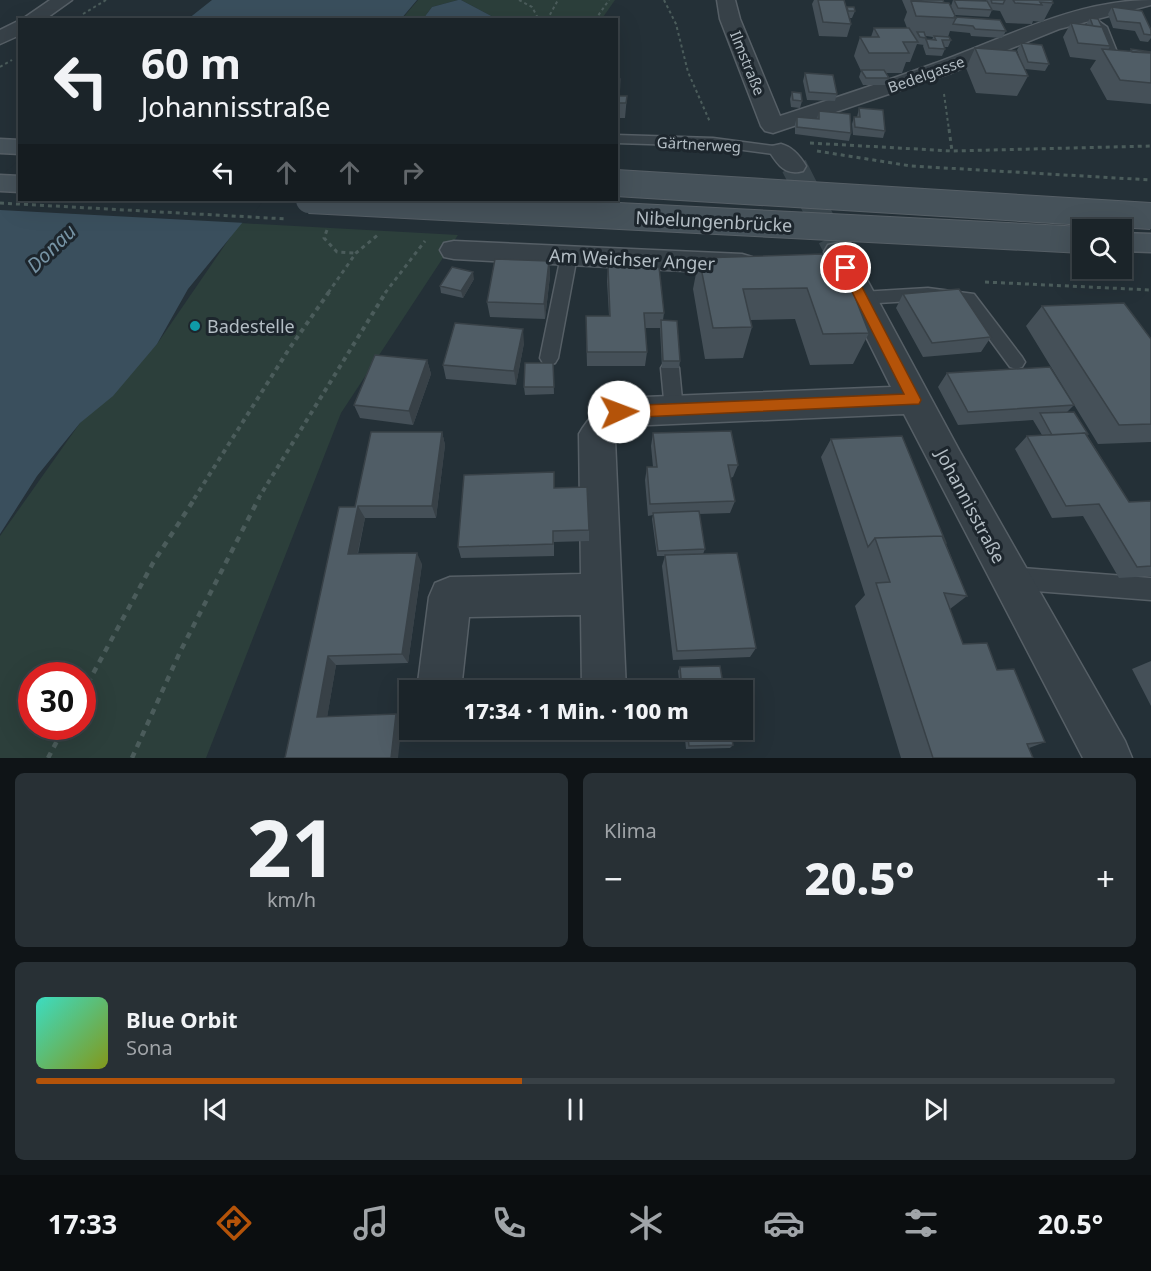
<!DOCTYPE html>
<html lang="de">
<meta charset="utf-8">
<style>
body{margin:0;font-family:"Noto Sans",sans-serif;background:#283035;color:#f1f3f6;height:100vh;display:flex;flex-direction:column;font-size:22px;white-space:nowrap}
*{box-sizing:border-box;margin:0}
p{font-size:20px;color:#a0a4a8}
.icon{flex:none;width:33px;height:33px;fill:none;stroke:currentColor;stroke-width:2;stroke-linecap:round;stroke-linejoin:round}
.map{position:relative;height:758px;overflow:hidden}
.panel{display:flex;flex-direction:column;gap:15px;padding:15px;background:#0f1417;flex:1}
.panel>*{flex:none}
.hud{position:absolute;left:18px;top:18px;width:600px;height:183px;border-radius:0px;box-shadow:0 6px 24px #0002,0 0 0 2px #394146;background:#1b2429;color:#f1f3f6;overflow:hidden}
.buttons{position:absolute;left:1072px;top:219px;display:grid;gap:12px}
.buttons a{display:grid;place-items:center;width:60px;height:60px;border-radius:0px;background:#1b2429;box-shadow:0 6px 24px #0002,0 0 0 2px #394146;font-size:30px}
.speed{position:absolute;left:18px;top:662px;display:flex;gap:12px;font-size:30px;font-weight:700;text-align:center}
.speed>*{display:grid;place-content:center;width:78px;height:78px;border-radius:50%;background:#1b2429;box-shadow:0 6px 24px #0002,0 0 0 2px #394146;line-height:1}
.speed .limit{border:9px solid #d22;background:#fff;color:#111}
.pin{position:absolute;display:grid;place-items:center;width:51px;height:51px;color:#fff;margin:-26px;border:3px solid #fff;border-radius:50%;box-shadow:0 2px 6px #0007}
.me{position:absolute;width:66px;margin:-33px;rotate:88deg;stroke-linejoin:round;filter:drop-shadow(0 0 4px #0008)}
.turn{display:flex;align-items:center;gap:21px;height:126px;padding:0 24px;font-size:27px}
.turn .icon{width:78px;height:78px;stroke-width:2.5}
.turn b{display:block;font-size:42px;line-height:51px}
.lanes{display:flex;align-items:center;height:57px;padding:0 24px;background:#0003;justify-content:center;gap:30px;direction:ltr}
.lanes .off{opacity:.35}
.big{font-size:45px;font-weight:800;line-height:1.1}
.panel .widget{flex:1;display:flex;flex-direction:column;justify-content:center;gap:9px;min-width:0;padding:0 21px;border-radius:9px;background:#283035}
.panel .dial{align-items:center;gap:0}
.dial b{font-size:78px;line-height:1}
.song{display:flex;align-items:center;gap:18px}
.cover{width:72px;height:72px;border-radius:9px;background:linear-gradient(135deg,hsl(170 70% 55%),hsl(70 70% 35%))}
.played{height:6px;border-radius:3px;background:linear-gradient(90deg,#b45309 45%,#394146 45%)}
.keys{display:flex;justify-content:space-around;direction:ltr}
.heat{display:flex;justify-content:space-between;align-items:center;font-size:33px;direction:ltr}
.panel .tiles{flex:1;display:grid;gap:15px;grid-template-columns:1fr 1fr}
.widget:last-child{grid-column:span 2}
.trip{position:absolute;left:399px;top:680px;width:354px;height:60px;border-radius:0px;background:#1b2429;box-shadow:0 6px 24px #0002,0 0 0 2px #394146;font-weight:800;line-height:60px;text-align:center}
.tabs{display:flex;height:96px;justify-content:space-around;align-items:center;background:#0b0e10;color:#a0a4a8}
.tabs .icon{width:42px;height:42px}
.tabs .on{color:#b45309}
.tabs b{font-size:27px;color:#f1f3f6}
.map>svg:first-child{display:block}
.green{fill:#2c3f3b;fill-rule:evenodd}
.water{fill:#3a4f5d}
.pier{fill:#243037}
.lines{fill:none;stroke-linecap:round;stroke-linejoin:round}
.minor-tunnel{stroke:#39454c;stroke-width:26;stroke-dasharray:26 14;stroke-linecap:butt}
.service-casing{stroke:#565f66;stroke-width:3}
.minor-casing{stroke:#565f66;stroke-width:3}
.tertiary-casing{stroke:#565f66;stroke-width:3}
.secondary-casing{stroke:#565f66;stroke-width:3}
.path-far3{stroke:#4b5c5b;stroke-width:2;stroke-dasharray:3 3;stroke-linecap:butt}
.path-far2{stroke:#4b5c5b;stroke-width:3;stroke-dasharray:4 4;stroke-linecap:butt}
.path-far1{stroke:#4b5c5b;stroke-width:4;stroke-dasharray:4.5 4.5;stroke-linecap:butt}
.path{stroke:#4b5c5b;stroke-width:4.5;stroke-dasharray:6 6;stroke-linecap:butt}
.service{fill:#374148;fill-rule:evenodd}
.minor{fill:#374148;fill-rule:evenodd}
.tertiary{fill:#374148;fill-rule:evenodd}
.secondary{fill:#46525a;fill-rule:evenodd}
.secondary-bridge-casing{stroke:#565f66;stroke-width:28;stroke-linecap:butt}
.path-bridge{stroke:#4b5c5b;stroke-width:3;stroke-dasharray:4 4;stroke-linecap:butt}
.secondary-bridge{stroke:#46525a;stroke-width:26}
.wall{fill:#455058}
.shaded-wall{fill:#384147}
.building{fill:#505d66;stroke:#384147;stroke-width:1.5}
.route{fill:#b45309;stroke:#753606;stroke-width:1.5}
.culture-dot{fill:#0f9aa8;stroke:#1d262d;stroke-width:2}
.labels{text-anchor:middle;dominant-baseline:central;stroke-width:6;stroke-linejoin:round;paint-order:stroke}
.far-street-label{font-size:15px;fill:#b3bdc4;stroke:#1d262d}
.street-label{font-size:18px;fill:#b3bdc4;stroke:#1d262d}
.poi-label{font-size:18px;fill:#b3bdc4;stroke:#1d262d;text-anchor:start}
.water-label{font-size:20px;font-style:italic;fill:#7693a4;stroke:#1d262d}
</style>
<div class="map">
<svg width="1151" height="758" viewBox="0 0 1151 758">
<rect width="100%" height="100%" fill="#243037"/>
<!-- green -->
<path class="green" d="M 418,0 L 458,0 L 432,7 L 423,19 L 401,20 Z
M 461,0 L 615,0 L 601,20 L 497,19 Z
M 240,223 L 458,235 L 341,413 L 206,758 L 0,758 L 0,536 L 80,423 L 157,344 ZM 32,675 L 82,675 L 82,726 L 32,726 Z"/>
<!-- water -->
<path class="water" d="M 212,0 L 417,0 L 401,19 L 188,19 Z
M 458,0 L 461,0 L 497,19 L 423,19 L 432,7 Z
M 0,181 L 20,200 L 261,200 L 188,289 L 157,344 L 113,396 L 80,423 L 37,476 L 0,534 Z"/>
<!-- pier -->
<path class="pier" d="M 19,160 L 20,200 L 264,200 L 246,223 L 0,210 L 0,177 Z"/>
<g class="lines">
<!-- minor-tunnel -->
<path class="minor-tunnel" d="M 794,166 L 838,252"/>
<!-- service casing -->
<g class="service-casing">
<path id="service" d="M 1086,12 L 1107,27 L 1119,57 L 1117,59 L 1109,59 L 1107,57 L 1098,30 L 1081,15 Z
M 616,135 L 713,138 L 781,147 L 788,151 L 781,155 L 713,146 L 616,143 Z
M 569,251 L 577,256 L 558,358 L 555,363 L 549,365 L 543,363 L 540,358 L 561,256 Z
M 928,288 L 974,294 L 1022,357 L 1025,362 L 1022,367 L 1016,369 L 1010,367 L 963,303 L 928,300 L 861,304 L 855,302 L 853,298 L 855,294 L 861,292 Z
M 670,361 L 676,363 L 679,368 L 683,410 L 681,415 L 674,418 L 667,415 L 665,410 L 661,368 L 664,363 Z
M 1010,567 L 1151,578 L 1151,600 L 1010,589 L 1002,586 L 999,578 L 1002,570 Z"/>
</g>
<!-- minor casing -->
<g class="minor-casing">
<path id="minor" d="M 717,0 L 735,0 L 740,19 L 780,116 C 831,99 882,83 933,64 C 1003,39 1075,0 1151,0 L 1151,5 L 1059,29 L 948,74 L 773,133 L 765,131 L 761,126 L 720,19 Z
M 781,144 C 793,147 800,156 806,166 L 803,171 C 785,176 778,165 769,151 L 772,146 Z
M 454,241 L 742,254 L 752,257 L 756,264 L 752,271 L 742,274 L 454,259 L 444,257 L 440,250 L 444,243 Z
M 838,243 L 848,245 L 852,252 L 959,450 L 1125,741 L 1132,758 L 1083,758 L 904,414 L 627,426 L 615,439 L 626,690 L 582,690 L 581,615 L 469,617 L 461,690 L 417,690 L 429,597 L 435,583 L 450,577 L 581,574 L 579,434 C 588,418 602,404 619,398 L 891,387 L 824,252 L 828,245 Z"/>
</g>
<!-- tertiary casing -->
<g class="tertiary-casing">
<path id="tertiary" d="M 50,0 L 72,0 L 44,20 L 21,20 Z
M 20,20 L 20,35 L 0,44 L 0,30 Z"/>
</g>
<!-- secondary casing -->
<g class="secondary-casing">
<path id="secondary" d="M 0,139 L 20,140 L 20,154 L 0,153 Z
M 0,175 L 20,176 L 20,192 L 0,191 Z
M 1122,233 L 1151,234 L 1151,252 L 1122,251 Z"/>
</g>
<!-- path-far3 -->
<path class="path-far3" d="M 519,0 L 532,7 L 539,20
M 664,0 L 676,24 L 688,72 L 710,122
M 83,14 L 106,0
M 547,20 L 558,0
M 595,20 L 609,0
M 0,67 L 12,60
M 944,94 L 949,130"/>
<!-- path-far2 -->
<path class="path-far2" d="M 949,129 L 952,151
M 810,143 L 952,151 L 1151,146
M 817,151 L 911,166 L 1151,180
M 327,230 L 324,238 L 337,252 L 355,253
M 985,282 L 1151,290
M 328,293 L 356,253 L 379,234
M 385,293 L 425,241"/>
<!-- path-far1 -->
<path class="path-far1" d="M 194,499 L 289,349 L 329,292
M 258,499 L 386,292"/>
<!-- path -->
<path class="path" d="M 82,694 L 153,563 L 195,498
M 48,758 L 65,726
M 132,758 L 180,652 L 259,498"/>
<!-- service -->
<use href="#service" class="service"/>
<!-- minor -->
<use href="#minor" class="minor"/>
<!-- tertiary -->
<use href="#tertiary" class="tertiary"/>
<!-- secondary -->
<use href="#secondary" class="secondary"/>
<!-- secondary-bridge casing -->
<g class="secondary-bridge-casing">
<path id="secondary-bridge" d="M 616,183 L 1151,216
M 309,200 L 1083,240"/>
</g>
<!-- path-bridge -->
<path class="path-bridge" d="M 0,203 L 287,219"/>
<!-- secondary-bridge -->
<use href="#secondary-bridge" class="secondary-bridge"/>
</g>
<!-- wall -->
<path class="wall" d="M 814,0 L 844,0 L 847,9 L 855,11 L 852,18 L 850,18 L 851,24 L 847,37 L 819,36 L 812,4 Z
M 902,0 L 944,0 L 944,2 L 955,17 L 1006,31 L 1002,38 L 971,36 L 970,33 L 950,31 L 948,37 L 951,40 L 948,47 L 945,47 L 945,49 L 942,56 L 926,55 L 923,46 L 926,39 L 932,40 L 933,37 L 926,36 L 926,38 L 924,45 L 917,44 L 910,62 L 906,62 L 902,73 L 886,73 L 889,78 L 886,85 L 863,85 L 859,77 L 861,71 L 854,56 L 860,37 L 871,37 L 874,28 L 907,28 L 904,20 L 907,12 Z
M 953,0 L 986,1 L 986,0 L 1052,0 L 1053,3 L 1043,22 L 1033,21 L 1032,24 L 1006,23 L 1000,11 L 992,10 L 989,17 L 955,15 L 951,6 Z
M 1112,7 L 1151,30 L 1151,38 L 1148,42 L 1140,41 L 1135,31 L 1113,28 L 1108,14 Z
M 1090,18 L 1110,46 L 1108,50 L 1130,52 L 1131,49 L 1151,52 L 1151,104 L 1107,100 L 1090,69 L 1096,60 L 1070,57 L 1063,37 L 1071,23 L 1086,25 Z
M 1021,43 L 1049,64 L 1045,71 L 1025,69 L 1028,76 L 1017,96 L 976,93 L 966,68 L 975,48 L 1021,62 L 1017,50 Z
M 805,73 L 837,94 L 835,101 L 807,100 L 803,81 Z
M 616,79 L 619,96 L 627,96 L 625,118 L 616,118 Z
M 792,92 L 802,101 L 800,108 L 791,107 L 790,99 Z
M 859,108 L 885,131 L 883,138 L 853,135 L 852,124 L 854,117 L 857,117 Z
M 819,111 L 851,133 L 849,141 L 795,134 L 795,124 L 797,117 L 817,119 Z
M 822,254 L 869,333 L 853,364 L 810,365 L 795,319 L 750,320 L 752,327 L 743,358 L 705,359 L 693,289 L 699,258 Z
M 549,261 L 550,276 L 545,319 L 490,317 L 487,302 Z
M 608,266 L 664,313 L 663,320 L 680,361 L 679,368 L 662,368 L 660,328 L 645,328 L 647,352 L 645,366 L 587,366 L 586,330 L 609,316 L 607,281 Z
M 474,279 L 463,298 L 441,293 L 440,286 Z
M 903,294 L 991,337 L 981,352 L 923,357 L 896,308 Z
M 1042,306 L 1151,339 L 1151,442 L 1098,444 L 1026,326 Z
M 524,343 L 516,385 L 446,379 L 443,365 Z
M 427,360 L 431,374 L 413,425 L 360,418 L 354,405 Z
M 553,363 L 554,394 L 525,395 L 524,387 Z
M 947,373 L 1074,405 L 1067,412 L 1088,434 L 1087,435 L 1129,502 L 1151,501 L 1151,576 L 1119,578 L 1083,516 L 1052,518 L 1015,449 L 1027,436 L 1042,435 L 1033,420 L 958,425 L 938,387 Z
M 442,432 L 445,445 L 436,518 L 365,518 L 358,554 L 422,564 L 408,663 L 336,665 L 327,717 L 396,714 L 402,721 L 285,758 L 355,507 Z
M 653,433 L 738,465 L 733,477 L 730,478 L 735,501 L 730,513 L 699,514 L 705,549 L 703,554 L 756,648 L 750,657 L 673,660 L 662,566 L 665,556 L 657,556 L 652,519 L 653,515 L 648,516 L 645,480 L 647,467 L 653,467 L 651,446 Z
M 831,439 L 946,544 L 967,596 L 950,609 L 963,644 L 997,670 L 1045,742 L 1029,748 L 1033,758 L 901,758 L 855,606 L 865,595 L 821,457 Z
M 555,488 L 589,530 L 589,541 L 554,542 L 554,556 L 461,558 L 458,547 Z
M 1151,661 L 1151,706 L 1132,669 Z
M 680,667 L 724,690 L 680,690 L 678,671 Z
M 684,729 L 730,729 L 733,745 L 730,748 L 686,749 Z"/>
<!-- shaded-wall -->
<path class="shaded-wall" d="M 549,261 L 550,276 L 545,319 L 544,304 Z
M 473,272 L 474,279 L 463,298 L 461,291 Z
M 523,329 L 524,343 L 516,385 L 514,371 Z
M 427,360 L 431,374 L 413,425 L 409,411 Z
M 442,432 L 445,445 L 436,518 L 432,506 Z
M 358,506 L 365,518 L 355,565 L 348,554 Z
M 417,553 L 422,564 L 408,663 L 402,654 Z
M 328,656 L 336,665 L 326,724 L 317,717 Z
M 396,714 L 402,721 L 398,758 L 391,758 Z"/>
<!-- building -->
<path class="building" d="M 818,0 L 844,0 L 851,24 L 823,22 Z
M 912,0 L 943,0 L 944,3 L 913,1 Z
M 954,0 L 987,1 L 992,10 L 958,8 Z
M 991,0 L 1005,0 L 1003,4 L 992,3 Z
M 1013,0 L 1052,0 L 1053,3 L 1040,2 L 1042,5 L 1015,3 Z
M 911,1 L 949,3 L 956,18 L 916,16 Z
M 847,7 L 854,7 L 855,11 L 848,11 Z
M 1112,7 L 1142,11 L 1151,30 L 1151,35 L 1144,34 L 1140,23 L 1117,21 Z
M 955,17 L 1000,20 L 1006,31 L 975,29 L 973,26 L 953,24 L 956,18 Z
M 1090,18 L 1098,19 L 1102,27 L 1093,26 Z
M 1071,23 L 1102,27 L 1110,46 L 1078,43 Z
M 874,28 L 909,28 L 918,42 L 903,42 L 909,53 L 869,53 L 860,37 L 879,37 Z
M 917,32 L 924,32 L 926,38 L 920,37 Z
M 934,36 L 949,37 L 951,40 L 942,40 L 945,49 L 929,48 L 926,39 L 936,40 Z
M 1021,43 L 1042,45 L 1049,64 L 1028,62 Z
M 975,48 L 1016,51 L 1028,76 L 986,73 Z
M 1102,49 L 1151,53 L 1151,83 L 1120,80 Z
M 1131,49 L 1151,52 L 1151,53 L 1132,52 Z
M 861,70 L 884,70 L 889,78 L 866,78 Z
M 805,73 L 833,75 L 837,94 L 809,92 Z
M 616,79 L 620,79 L 619,96 L 627,96 L 626,103 L 616,103 Z
M 792,92 L 801,93 L 802,101 L 793,100 Z
M 859,108 L 883,110 L 885,131 L 855,127 L 854,117 L 860,117 Z
M 819,111 L 850,114 L 851,133 L 797,127 L 797,117 L 819,119 Z
M 822,254 L 842,264 L 869,333 L 823,334 L 807,288 L 743,289 L 752,327 L 713,328 L 699,258 Z
M 495,259 L 549,261 L 544,304 L 487,302 Z
M 608,266 L 659,267 L 664,313 L 644,313 L 647,352 L 587,352 L 586,316 L 610,316 Z
M 452,267 L 473,272 L 461,291 L 440,286 Z
M 959,289 L 991,337 L 932,343 L 903,294 Z
M 1124,303 L 1151,339 L 1151,424 L 1119,425 L 1042,306 Z
M 661,320 L 677,321 L 680,361 L 663,361 Z
M 455,323 L 523,329 L 514,371 L 443,365 Z
M 375,355 L 427,360 L 409,411 L 354,405 Z
M 525,363 L 553,363 L 554,387 L 524,387 Z
M 1050,367 L 1074,405 L 968,412 L 947,373 Z
M 1074,412 L 1088,434 L 1086,434 L 1085,433 L 1052,435 L 1040,413 Z
M 731,431 L 738,465 L 728,465 L 735,501 L 650,504 L 647,467 L 657,467 L 653,433 Z
M 371,432 L 442,432 L 432,506 L 358,506 L 348,554 L 417,553 L 402,654 L 328,656 L 317,717 L 396,714 L 391,758 L 285,758 L 339,507 L 355,507 Z
M 1085,433 L 1129,502 L 1151,501 L 1151,566 L 1137,567 L 1099,504 L 1066,506 L 1027,436 Z
M 902,436 L 946,543 L 945,543 L 942,536 L 875,538 L 868,547 L 831,439 Z
M 554,472 L 554,488 L 587,487 L 589,530 L 553,531 L 553,544 L 458,547 L 464,475 Z
M 699,511 L 705,549 L 658,551 L 653,513 Z
M 942,536 L 967,596 L 944,593 L 963,644 L 987,643 L 997,670 L 1014,669 L 1045,742 L 1027,744 L 1033,758 L 933,758 L 876,583 L 890,582 L 875,538 Z
M 737,553 L 756,648 L 677,651 L 665,555 Z
M 720,666 L 724,690 L 682,690 L 680,667 Z
M 687,729 L 730,729 L 733,745 L 689,746 Z"/>
<!-- route -->
<path class="route" d="M 846,264 L 852,268 L 919,396 L 921,400 L 919,404 L 619,418 L 614,416 L 612,412 L 614,408 L 619,406 L 904,394 L 840,268 Z"/>
<!-- markers -->
<circle class="culture-dot" cx="195" cy="326" r="6"/>
<g class="labels">
<!-- far-street labels -->
<g class="far-street-label">
<text transform="translate(748 63) rotate(68)">Ilmstraße</text>
<text transform="translate(926 74) rotate(-20)">Bedelgasse</text>
<text transform="translate(699 144) rotate(3)">Gärtnerweg</text>
</g>
<!-- street labels -->
<g class="street-label">
<text transform="translate(714 221) rotate(3)">Nibelungenbrücke</text>
<text transform="translate(632 259) rotate(3)">Am Weichser Anger</text>
<text transform="translate(971 506) rotate(62)">Johannisstraße</text>
</g>
<!-- poi labels -->
<g class="poi-label">
<text x="207" y="326">Badestelle</text>
</g>
<!-- water labels -->
<g class="water-label">
<text transform="translate(51 248) rotate(-44)">Donau</text>
</g>
</g>
</svg>
<div class="buttons">
<a><svg class="icon" aria-label="search" viewBox="0 0 24 24"><circle cx="10" cy="10" r="6"/><path d="M15 15l6 6"/></svg></a>
</div>
<div class="speed"><div class="limit">30</div></div>
<div class="pin" style="left:846px;top:268px;background:#d93025"><svg class="icon" aria-label="arrive" viewBox="0 0 24 24"><path d="M6 21V4h12l-3 4 3 4H6"/></svg></div>
<svg class="me" style="left:619px;top:412px" viewBox="-20 -20 40 40"><circle r="19" fill="#fff"/><path d="M0-13L10 11 0 6-10 11z" fill="#b45309"/></svg>
<div class="trip">17:34 · 1 Min. · 100 m</div>
<div class="hud">
<div class="turn"><svg class="icon" aria-label="left" viewBox="0 0 24 24"><path d="M17 20v-9H6M10 6l-5 5 5 5"/></svg><div><b>60 m</b>Johannisstraße</div></div>
<div class="lanes"><svg class="icon" aria-label="left" viewBox="0 0 24 24"><path d="M17 20v-9H6M10 6l-5 5 5 5"/></svg><svg class="icon off" aria-label="ahead" viewBox="0 0 24 24"><path d="M12 20V5M6 11l6-6 6 6"/></svg><svg class="icon off" aria-label="ahead" viewBox="0 0 24 24"><path d="M12 20V5M6 11l6-6 6 6"/></svg><svg class="icon off" aria-label="right" viewBox="0 0 24 24"><path d="M7 20v-9h11M14 6l5 5-5 5"/></svg></div>
</div>
</div>
<section class="panel">
<div class="tiles">
<div class="widget dial"><b>21</b><p>km/h</p></div>
<div class="widget"><p>Klima</p>
<div class="heat"><a>−</a><b class="big">20.5°</b><a>+</a></div>
</div>
<div class="widget">
<div class="song"><i class="cover"></i><div><b>Blue Orbit</b><p>Sona</p></div></div>
<div class="played"></div>
<div class="keys"><svg class="icon" aria-label="previous" viewBox="0 0 24 24"><path d="M18 5L8 12l10 7zM5 5v14"/></svg><svg class="icon" aria-label="pause" viewBox="0 0 24 24"><path d="M8 5v14M16 5v14"/></svg><svg class="icon" aria-label="next" viewBox="0 0 24 24"><path d="M6 5l10 7-10 7zM19 5v14"/></svg></div>
</div>
</div>
</section>
<nav class="tabs">
<b>17:33</b>
<svg class="icon on" aria-label="directions" viewBox="0 0 24 24"><path d="M12 3l9 9-9 9-9-9zM9 14v-3h6M13 9l2 2-2 2"/></svg>
<svg class="icon" aria-label="music" viewBox="0 0 24 24"><path d="M9 18V5l10-2v13"/><circle cx="6" cy="18" r="3"/><circle cx="16" cy="16" r="3"/></svg>
<svg class="icon" aria-label="phone" viewBox="0 0 24 24"><path d="M5 4h4l2 5-3 2q2 4 5 5l2-3 5 2v4C11 20 4 13 5 4z"/></svg>
<svg class="icon" aria-label="climate" viewBox="0 0 24 24"><path d="M12 3v18M4 7l16 10M4 17L20 7"/></svg>
<svg class="icon" aria-label="car" viewBox="0 0 24 24"><path d="M5 17H2v-5l4-1 3-4h7l3 4 3 1v5h-3M9 17h6M6 11h13"/><circle cx="7" cy="17" r="2"/><circle cx="17" cy="17" r="2"/></svg>
<svg class="icon" aria-label="filters" viewBox="0 0 24 24"><path d="M4 7h16M4 17h16"/><circle cx="9" cy="7" r="2"/><circle cx="15" cy="17" r="2"/></svg>
<b>20.5°</b>
</nav>
